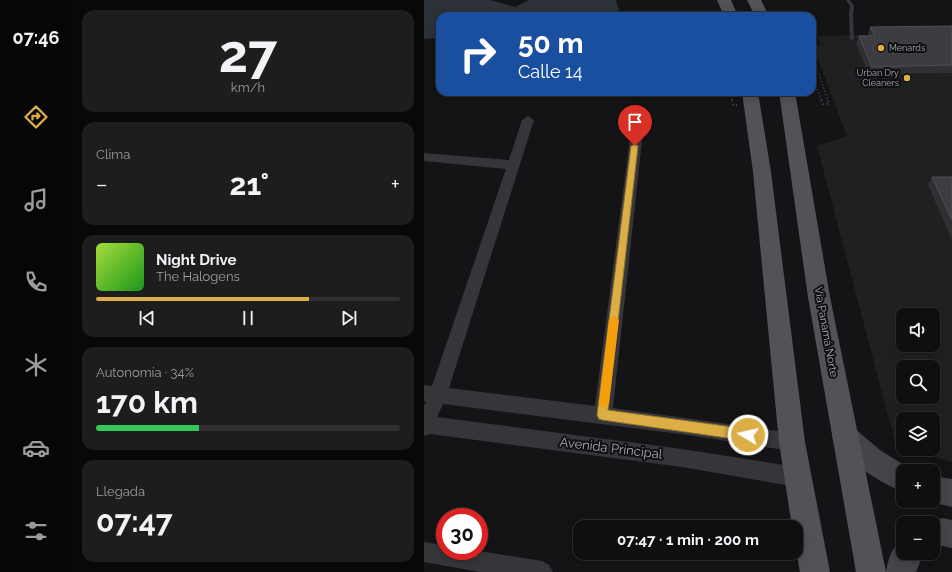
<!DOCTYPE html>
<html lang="es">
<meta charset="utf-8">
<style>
body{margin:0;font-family:Raleway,sans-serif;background:#1d1d1e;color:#f1f3f6;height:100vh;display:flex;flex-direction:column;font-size:15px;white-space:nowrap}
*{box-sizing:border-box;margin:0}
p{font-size:13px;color:#9b9c9f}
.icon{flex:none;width:22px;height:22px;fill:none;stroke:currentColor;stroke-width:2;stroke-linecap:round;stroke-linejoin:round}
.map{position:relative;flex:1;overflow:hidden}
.sheet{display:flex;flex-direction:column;gap:10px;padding:10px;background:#080809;width:352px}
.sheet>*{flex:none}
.hud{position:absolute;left:12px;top:12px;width:380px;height:84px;border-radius:12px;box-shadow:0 2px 10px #0003,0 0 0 1px #2f2f30;background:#1a4fa0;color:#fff;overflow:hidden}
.fabs{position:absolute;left:472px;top:308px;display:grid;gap:8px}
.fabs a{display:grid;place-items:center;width:44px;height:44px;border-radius:8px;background:#0f0f10;box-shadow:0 2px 10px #0003,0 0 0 1px #2f2f30;font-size:20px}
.speed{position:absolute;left:12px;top:508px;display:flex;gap:8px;font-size:20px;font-weight:700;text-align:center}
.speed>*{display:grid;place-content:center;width:52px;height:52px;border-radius:50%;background:#0f0f10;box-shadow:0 2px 10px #0003,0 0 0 1px #2f2f30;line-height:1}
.speed .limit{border:6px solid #d22;background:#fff;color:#111}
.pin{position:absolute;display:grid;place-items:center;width:34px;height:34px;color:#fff;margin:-41px -17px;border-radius:50% 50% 50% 0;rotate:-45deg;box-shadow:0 0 4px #0007}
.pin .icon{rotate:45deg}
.me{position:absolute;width:44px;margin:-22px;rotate:279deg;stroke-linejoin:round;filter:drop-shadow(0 0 3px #0008)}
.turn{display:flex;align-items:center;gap:14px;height:84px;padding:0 16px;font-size:18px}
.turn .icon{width:52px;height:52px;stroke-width:2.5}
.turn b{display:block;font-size:28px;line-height:34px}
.big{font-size:30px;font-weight:700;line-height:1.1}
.sheet .card{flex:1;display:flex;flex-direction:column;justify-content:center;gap:6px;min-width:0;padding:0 14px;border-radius:12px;background:#1d1d1e}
.sheet .dial{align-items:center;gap:0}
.dial b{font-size:52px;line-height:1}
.song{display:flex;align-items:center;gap:12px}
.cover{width:48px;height:48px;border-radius:6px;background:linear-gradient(135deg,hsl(80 70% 55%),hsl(120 70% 35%))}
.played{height:4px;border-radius:2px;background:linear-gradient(90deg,#dbae46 70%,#2f2f30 70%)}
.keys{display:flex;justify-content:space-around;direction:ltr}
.heat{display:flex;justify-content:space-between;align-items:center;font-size:22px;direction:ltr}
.charge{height:6px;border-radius:3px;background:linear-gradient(90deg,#34c759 34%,#2f2f30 0)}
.trip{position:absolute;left:149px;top:520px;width:230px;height:40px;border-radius:12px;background:#0f0f10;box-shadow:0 2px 10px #0003,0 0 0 1px #2f2f30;font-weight:700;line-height:40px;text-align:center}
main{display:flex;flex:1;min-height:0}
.menu{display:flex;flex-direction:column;width:72px;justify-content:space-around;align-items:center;background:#060606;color:#9b9c9f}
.menu .icon{width:28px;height:28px}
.menu .on{color:#dbae46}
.menu b{font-size:18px;color:#f1f3f6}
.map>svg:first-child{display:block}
.built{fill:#202022;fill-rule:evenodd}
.water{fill:#2c3238}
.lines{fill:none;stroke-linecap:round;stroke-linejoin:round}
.path-far1{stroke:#3c3d41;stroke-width:1.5;stroke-dasharray:1.5 2;stroke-linecap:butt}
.path{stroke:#3c3d41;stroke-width:2;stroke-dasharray:1.5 2.5;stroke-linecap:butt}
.lane{fill:#36363a;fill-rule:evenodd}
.street{fill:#36363a;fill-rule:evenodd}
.secondary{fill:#44454a;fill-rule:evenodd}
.primary{fill:#525359;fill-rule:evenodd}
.path-bridge{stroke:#3c3d41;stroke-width:1.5;stroke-dasharray:1.5 2;stroke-linecap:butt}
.wall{fill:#303033}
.building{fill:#3d3d41;stroke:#4e4f53}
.route{fill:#dbae46;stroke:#8e712e}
.slow{fill:#f59e0b}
.poi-dot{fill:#dbae46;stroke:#0f0f11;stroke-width:1.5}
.labels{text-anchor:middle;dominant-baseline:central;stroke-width:4;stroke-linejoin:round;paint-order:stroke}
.far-poi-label{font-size:9px;fill:#a8abb4;stroke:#0f0f11;text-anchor:start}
.street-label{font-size:11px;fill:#a8abb4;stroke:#0f0f11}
.near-street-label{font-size:13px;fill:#a8abb4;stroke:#0f0f11}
</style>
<main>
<nav class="menu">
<b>07:46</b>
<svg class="icon on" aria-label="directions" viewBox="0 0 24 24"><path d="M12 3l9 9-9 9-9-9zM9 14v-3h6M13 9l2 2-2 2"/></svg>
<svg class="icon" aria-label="music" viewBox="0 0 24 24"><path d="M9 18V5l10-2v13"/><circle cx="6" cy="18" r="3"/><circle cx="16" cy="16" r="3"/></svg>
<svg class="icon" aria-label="phone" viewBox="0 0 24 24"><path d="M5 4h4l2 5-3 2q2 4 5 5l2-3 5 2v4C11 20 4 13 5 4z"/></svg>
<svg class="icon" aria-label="climate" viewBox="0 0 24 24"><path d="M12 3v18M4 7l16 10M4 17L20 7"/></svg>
<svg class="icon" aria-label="car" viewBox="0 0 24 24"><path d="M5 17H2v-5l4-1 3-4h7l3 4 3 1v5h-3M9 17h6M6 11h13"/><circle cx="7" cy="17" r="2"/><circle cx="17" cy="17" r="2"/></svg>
<svg class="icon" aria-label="filters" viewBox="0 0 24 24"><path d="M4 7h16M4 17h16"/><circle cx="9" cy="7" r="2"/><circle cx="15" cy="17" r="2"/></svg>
</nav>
<section class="sheet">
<div class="card dial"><b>27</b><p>km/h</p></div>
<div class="card"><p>Clima</p>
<div class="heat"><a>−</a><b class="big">21°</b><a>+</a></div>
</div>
<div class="card">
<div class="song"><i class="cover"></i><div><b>Night Drive</b><p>The Halogens</p></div></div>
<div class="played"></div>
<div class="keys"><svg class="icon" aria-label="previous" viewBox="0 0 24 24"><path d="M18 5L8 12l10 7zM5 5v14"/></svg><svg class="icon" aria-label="pause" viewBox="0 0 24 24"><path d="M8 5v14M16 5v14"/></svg><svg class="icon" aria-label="next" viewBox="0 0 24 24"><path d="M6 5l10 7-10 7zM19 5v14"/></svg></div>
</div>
<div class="card"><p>Autonomía · 34%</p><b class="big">170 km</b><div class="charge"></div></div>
<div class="card"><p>Llegada</p><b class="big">07:47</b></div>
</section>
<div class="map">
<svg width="528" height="572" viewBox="0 0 528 572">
<rect width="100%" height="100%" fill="#141416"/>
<!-- built -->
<path class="built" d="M 528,33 L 528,462 L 482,449 L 509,449 L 509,419 L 479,419 L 479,448 L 472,446 L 393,146 L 423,136 L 389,46 L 397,45 L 393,36 ZM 479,315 L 509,315 L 509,345 L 479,345 ZM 479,367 L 509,367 L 509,397 L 479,397 Z"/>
<!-- water -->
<path class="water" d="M 0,0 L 66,0 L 91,7 L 105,0 L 192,0 L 195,11 L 184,16 L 16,16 L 16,38 L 0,39 Z"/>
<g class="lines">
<!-- path-far1 -->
<path class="path-far1" d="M 388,76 L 398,101
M 391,78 L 389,74 L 395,74 L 404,101
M 307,92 L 308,101"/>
<!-- path -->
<path class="path" d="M 308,100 L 309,105 L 313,105
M 397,100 L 399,104 L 405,104 L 404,100"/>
<!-- lane -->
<path class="lane" d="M 422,0 L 426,0 L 430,6 L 429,15 L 430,39 L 428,40 L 426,39 L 425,15 L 426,6 Z"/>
<!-- street -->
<path class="street" d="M 104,116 L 110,120 L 25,388 L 171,406 L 207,131 L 213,127 L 219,131 L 189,408 L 368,433 L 374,436 L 377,442 L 374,448 L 368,451 L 264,435 L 19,404 L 13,417 L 258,449 L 373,467 L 380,470 L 383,477 L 380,484 L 373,487 L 258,467 L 6,434 L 0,436 L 0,406 L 2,402 L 0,401 L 0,385 L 8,386 L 82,169 L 0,161 L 0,153 L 85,160 L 98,120 Z
M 0,542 L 21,545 L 21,551 L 55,551 L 118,561 L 125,565 L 129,572 L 56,572 L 0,562 Z"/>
<!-- secondary -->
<path class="secondary" d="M 421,424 L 430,428 L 456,450 L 488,470 L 489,471 L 479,471 L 479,492 C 457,483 417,459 408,437 L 412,428 Z
M 509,476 L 528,479 L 528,507 L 503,501 L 509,501 Z
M 519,518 L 528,520 L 528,548 L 519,546 L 509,549 L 509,523 L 504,523 Z
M 479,541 L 479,553 L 500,553 L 492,572 L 462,572 C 464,561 467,546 479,541 Z"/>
<!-- primary -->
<path class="primary" d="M 293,0 L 307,0 L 314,16 L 300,16 Z
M 323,0 L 337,0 L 345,16 L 331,16 Z
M 318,92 L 334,92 L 347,172 L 381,442 L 406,572 L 376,572 L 372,550 L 372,527 L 368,527 L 355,442 L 329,172 Z
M 355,92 L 371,92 L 406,297 L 462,572 L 432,572 L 384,297 Z"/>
<!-- path-bridge -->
<path class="path-bridge" d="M 388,79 L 391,78"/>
</g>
<!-- wall -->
<path class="wall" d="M 528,26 L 528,73 L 445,74 L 432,44 L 435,36 L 445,36 L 444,35 L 446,27 Z
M 508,177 L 528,177 L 528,240 L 504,185 Z"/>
<!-- building -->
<path class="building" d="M 528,26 L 528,65 L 448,67 L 435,36 L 451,36 L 446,27 Z
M 508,177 L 528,177 L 528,220 Z"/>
<!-- route -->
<path class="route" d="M 211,144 L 214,146 L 184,410 L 324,429 L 327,431 L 329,435 L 327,439 L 324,441 L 178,420 L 175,419 L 173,415 L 207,146 Z"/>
<!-- slow -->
<path class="slow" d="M 190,316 L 195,320 L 185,403 L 184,406 L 180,408 L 176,406 L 175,403 L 185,320 Z"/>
<!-- markers -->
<g class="poi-dot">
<circle cx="457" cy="48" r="4"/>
<circle cx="483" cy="78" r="4"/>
</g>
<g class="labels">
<!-- far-poi labels -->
<g class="far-poi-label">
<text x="465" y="48">Menards</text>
<text x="475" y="73" text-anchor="end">Urban Dry<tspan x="475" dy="10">Cleaners</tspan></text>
</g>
<!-- street labels -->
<g class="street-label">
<text transform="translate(402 332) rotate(80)">Vía Panamá Norte</text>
</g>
<!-- near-street labels -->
<g class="near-street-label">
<text transform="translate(187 448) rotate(7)">Avenida Principal</text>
</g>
</g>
</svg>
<div class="fabs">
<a><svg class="icon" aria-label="sound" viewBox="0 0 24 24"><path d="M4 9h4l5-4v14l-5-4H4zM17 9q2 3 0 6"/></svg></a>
<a><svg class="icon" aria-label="search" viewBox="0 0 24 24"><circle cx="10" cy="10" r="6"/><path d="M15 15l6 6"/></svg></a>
<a><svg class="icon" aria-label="layers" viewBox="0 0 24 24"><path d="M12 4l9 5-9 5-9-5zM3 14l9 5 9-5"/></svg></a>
<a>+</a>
<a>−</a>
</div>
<div class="speed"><div class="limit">30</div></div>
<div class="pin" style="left:211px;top:146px;background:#d93025"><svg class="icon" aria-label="arrive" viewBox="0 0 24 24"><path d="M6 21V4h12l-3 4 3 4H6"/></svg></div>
<svg class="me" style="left:324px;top:435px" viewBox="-20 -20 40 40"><circle r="17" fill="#dbae46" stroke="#fff" stroke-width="3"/><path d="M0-11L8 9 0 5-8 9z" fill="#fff"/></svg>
<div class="trip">07:47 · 1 min · 200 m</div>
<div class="hud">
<div class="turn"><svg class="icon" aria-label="right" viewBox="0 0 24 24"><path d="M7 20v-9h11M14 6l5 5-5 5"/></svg><div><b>50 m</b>Calle 14</div></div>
</div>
</div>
</main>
